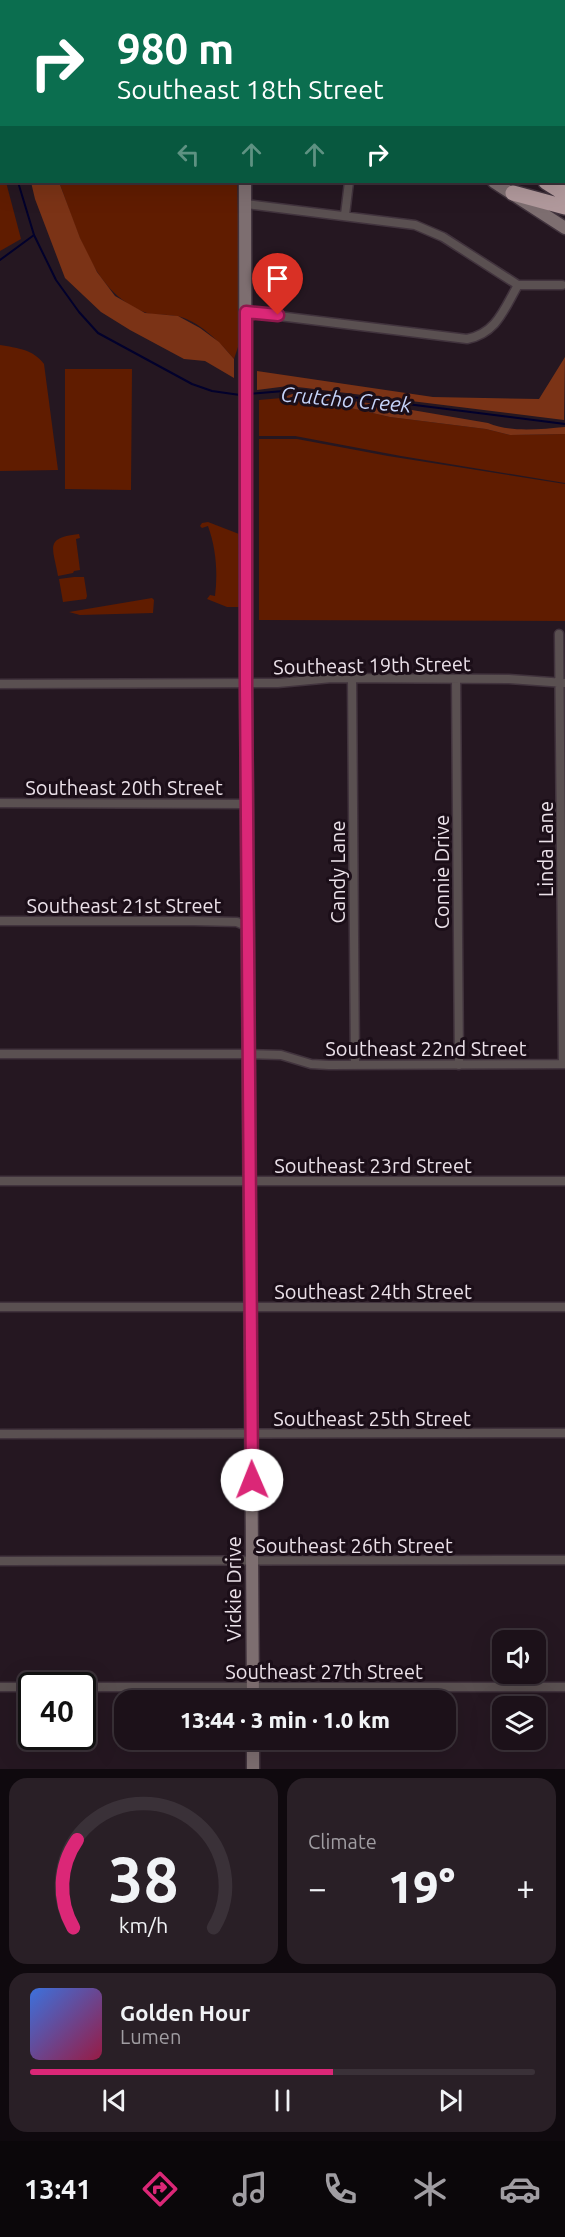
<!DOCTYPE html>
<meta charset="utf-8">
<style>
body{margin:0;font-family:Ubuntu,sans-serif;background:#291f26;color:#f1f3f6;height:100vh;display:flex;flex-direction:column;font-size:22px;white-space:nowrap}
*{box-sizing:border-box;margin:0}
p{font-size:20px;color:#a09da2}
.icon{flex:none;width:33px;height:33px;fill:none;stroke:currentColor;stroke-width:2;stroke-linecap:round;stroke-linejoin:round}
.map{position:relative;height:1769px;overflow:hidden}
.side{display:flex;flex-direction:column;gap:9px;padding:9px;background:#0f090e;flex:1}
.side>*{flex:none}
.banner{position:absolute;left:0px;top:0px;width:566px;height:183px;box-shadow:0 6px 24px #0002,0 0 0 2px #3a3138;background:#0b6e4f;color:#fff;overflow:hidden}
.controls{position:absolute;left:492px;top:1630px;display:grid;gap:12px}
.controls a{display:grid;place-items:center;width:54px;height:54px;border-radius:12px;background:#1c1119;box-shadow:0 6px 24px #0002,0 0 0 2px #3a3138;font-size:30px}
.speed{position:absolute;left:18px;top:1672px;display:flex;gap:12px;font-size:30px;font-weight:700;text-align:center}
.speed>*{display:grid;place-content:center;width:78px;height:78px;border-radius:50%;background:#1c1119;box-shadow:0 6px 24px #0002,0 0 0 2px #3a3138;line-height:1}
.speed .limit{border:3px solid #111;border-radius:9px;background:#fff;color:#111}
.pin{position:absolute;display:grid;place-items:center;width:51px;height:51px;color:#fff;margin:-62px -26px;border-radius:50% 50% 50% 0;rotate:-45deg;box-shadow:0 0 6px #0007}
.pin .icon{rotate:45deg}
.me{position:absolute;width:66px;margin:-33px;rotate:359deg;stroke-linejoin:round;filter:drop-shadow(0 0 4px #0008)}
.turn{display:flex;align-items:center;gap:21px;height:126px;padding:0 18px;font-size:27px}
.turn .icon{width:78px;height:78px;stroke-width:2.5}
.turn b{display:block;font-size:42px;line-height:51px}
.lanes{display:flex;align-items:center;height:57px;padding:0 18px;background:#0003;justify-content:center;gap:30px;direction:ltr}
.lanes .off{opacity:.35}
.big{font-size:45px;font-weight:800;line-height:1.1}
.side .widget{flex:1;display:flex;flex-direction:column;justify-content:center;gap:9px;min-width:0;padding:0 21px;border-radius:18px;background:#291f26}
.side .dial{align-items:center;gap:0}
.dial svg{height:156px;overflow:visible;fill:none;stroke:#3a3138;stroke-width:7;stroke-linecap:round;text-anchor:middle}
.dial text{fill:#f1f3f6;stroke:none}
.song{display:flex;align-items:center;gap:18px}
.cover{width:72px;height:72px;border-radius:9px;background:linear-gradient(135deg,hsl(220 70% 55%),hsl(340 70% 35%))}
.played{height:6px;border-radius:3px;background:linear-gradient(90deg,#db2777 60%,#3a3138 60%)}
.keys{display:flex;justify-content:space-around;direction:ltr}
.heat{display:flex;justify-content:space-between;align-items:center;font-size:33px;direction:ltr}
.side .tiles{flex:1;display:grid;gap:9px;grid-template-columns:1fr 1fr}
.widget:last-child{grid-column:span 2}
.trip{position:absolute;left:114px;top:1690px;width:342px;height:60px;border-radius:18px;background:#1c1119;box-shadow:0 6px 24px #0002,0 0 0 2px #3a3138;font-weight:800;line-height:60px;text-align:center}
.dock{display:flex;height:96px;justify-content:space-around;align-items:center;background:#0b070a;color:#a09da2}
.dock .icon{width:42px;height:42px}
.dock .selected{color:#db2777}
.dock b{font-size:27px;color:#f1f3f6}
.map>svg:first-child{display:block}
.green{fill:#601c00}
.forest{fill:#7b3316}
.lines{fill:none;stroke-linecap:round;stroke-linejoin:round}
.stream{stroke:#02012c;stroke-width:2}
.street-casing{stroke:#41333d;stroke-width:11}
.secondary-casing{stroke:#41333d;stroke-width:15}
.highway-casing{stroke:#41333d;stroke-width:18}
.street{stroke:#5a5051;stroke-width:8}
.secondary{stroke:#7d6e70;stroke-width:12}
.highway{stroke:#b1999c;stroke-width:15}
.route-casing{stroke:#8e194d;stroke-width:15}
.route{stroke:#db2777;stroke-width:10}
.labels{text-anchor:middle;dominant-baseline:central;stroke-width:6;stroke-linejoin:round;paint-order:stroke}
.street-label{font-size:20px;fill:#ebe1e9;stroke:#1b0e18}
.water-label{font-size:21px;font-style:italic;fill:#c5d3f9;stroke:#1b0e18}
</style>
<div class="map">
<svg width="565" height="1769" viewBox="0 0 565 1769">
<rect width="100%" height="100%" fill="#251721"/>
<!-- green -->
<path class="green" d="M 0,160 L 2,182 L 6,182 L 21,239 L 0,251 Z
M 59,182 L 237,182 L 240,280 L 238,347 L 234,359 C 221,343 197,319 176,316 C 166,314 153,316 144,312 C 92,292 77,229 59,182 Z
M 0,345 C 17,348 33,349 44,364 L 58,470 L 0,471 Z
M 65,369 L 132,369 L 131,490 L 65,489 Z
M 282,398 L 311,399 L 390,417 L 486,429 L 510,435 L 565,434 L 565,483 L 401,456 L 295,436 L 259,436 L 259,400 Z
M 259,439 L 297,439 L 388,456 L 565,484 L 565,621 L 259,620 Z
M 208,522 L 239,534 L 239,607 L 227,607 L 207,599 L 210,595 L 215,596 C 218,573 216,548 208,526 L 202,528 L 200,526 L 202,523 Z
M 79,534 L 80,538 L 76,539 L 80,570 L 74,571 L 73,573 L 58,576 C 53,547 44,538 79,534 Z
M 74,577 L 84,577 L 87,596 L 86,599 L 63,602 L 59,579 Z
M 152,598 L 154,600 L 153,613 L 80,615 L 69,612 Z"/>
<!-- forest -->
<path class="forest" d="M 31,182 L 59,182 L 80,238 L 97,272 L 115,296 L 145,313 L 178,316 L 200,328 L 219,342 L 234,359 L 234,378 L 205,361 L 184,359 L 130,330 L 101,312 L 65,278 L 35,199 Z
M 565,357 L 564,420 L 306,388 L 288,386 L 257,390 L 257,371 L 433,397 L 539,399 Z
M 292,394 L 377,404 L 488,423 C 511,433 541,429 565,427 L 565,434 L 510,435 L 486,429 L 390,417 L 311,399 L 282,398 Z"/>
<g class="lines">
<!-- stream -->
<path class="stream" d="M 7,0 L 7,2
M 0,66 L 2,58
M 0,77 L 2,112
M 18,182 L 34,235 L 56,280 L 79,312 L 98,333 L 192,384 L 212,391 L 240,395
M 0,260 L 34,235
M 248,394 L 296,390 L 565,424"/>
<!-- street casing -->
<g class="street-casing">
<path id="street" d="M 246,204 L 415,225 L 443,237 L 518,285 L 562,285
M 345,215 L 349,182
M 246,312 L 467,339 C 497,333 504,309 518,285
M 559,634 L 563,1064
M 352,679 L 355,1065
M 456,679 L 459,1065
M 0,684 L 278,683 L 332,678 L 509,679 L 565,683
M 0,803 L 247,804
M 0,921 L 194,921 L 237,922 L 248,927
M 0,1054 L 248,1054 L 281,1055 L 311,1064 L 329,1065 L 565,1064
M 0,1181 L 565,1181
M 0,1307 L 565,1307
M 0,1434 L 565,1433
M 0,1561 L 565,1560
M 0,1687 L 32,1687
M 82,1687 L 565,1687"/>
</g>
<!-- secondary casing -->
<g class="secondary-casing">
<path id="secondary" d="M 375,0 L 378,2
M 432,0 L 432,2
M 0,31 L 2,31
M 564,32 L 565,32
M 564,136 L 565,136
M 245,182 L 246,684 L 253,1701
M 494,182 L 565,228
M 253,1740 L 253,1769"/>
</g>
<!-- highway casing -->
<g class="highway-casing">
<path id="highway" d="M 206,0 L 208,2
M 264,0 L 266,2
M 310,0 L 312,2
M 564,170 L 565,170
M 546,182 L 565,194
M 513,193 L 565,207"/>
</g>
<!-- street -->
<use href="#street" class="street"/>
<!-- secondary -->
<use href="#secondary" class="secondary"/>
<!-- highway -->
<use href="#highway" class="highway"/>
</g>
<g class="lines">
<!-- route casing -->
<g class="route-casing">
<path id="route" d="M 252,1480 L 246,684 L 246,312 L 278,315"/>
</g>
<!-- route -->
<use href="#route" class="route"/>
</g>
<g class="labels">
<!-- street labels -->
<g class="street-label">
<text transform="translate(372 665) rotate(-1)">Southeast 19th Street</text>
<text x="124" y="787">Southeast 20th Street</text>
<text transform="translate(545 849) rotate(-90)">Linda Lane</text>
<text transform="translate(337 872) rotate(-90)">Candy Lane</text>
<text transform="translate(441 872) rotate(-90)">Connie Drive</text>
<text x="124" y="905">Southeast 21st Street</text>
<text x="426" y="1048">Southeast 22nd Street</text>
<text x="373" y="1165">Southeast 23rd Street</text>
<text x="373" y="1291">Southeast 24th Street</text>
<text x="372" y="1418">Southeast 25th Street</text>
<text x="354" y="1545">Southeast 26th Street</text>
<text transform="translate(233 1589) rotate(-90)">Vickie Drive</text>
<text x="324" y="1671">Southeast 27th Street</text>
</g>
<!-- water labels -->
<g class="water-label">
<text transform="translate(346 399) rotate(5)">Crutcho Creek</text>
</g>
</g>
</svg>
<div class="controls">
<a><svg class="icon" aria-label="sound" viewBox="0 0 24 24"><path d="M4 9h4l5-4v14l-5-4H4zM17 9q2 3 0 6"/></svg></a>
<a><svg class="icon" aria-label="layers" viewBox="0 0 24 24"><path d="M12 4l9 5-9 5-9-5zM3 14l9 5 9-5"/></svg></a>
</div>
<div class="speed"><div class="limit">40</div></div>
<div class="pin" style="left:278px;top:315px;background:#d93025"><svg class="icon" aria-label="arrive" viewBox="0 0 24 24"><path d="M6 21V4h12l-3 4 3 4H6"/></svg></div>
<svg class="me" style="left:252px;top:1480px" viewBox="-20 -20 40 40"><circle r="19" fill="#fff"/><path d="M0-13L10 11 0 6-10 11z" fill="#db2777"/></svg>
<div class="trip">13:44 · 3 min · 1.0 km</div>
<div class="banner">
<div class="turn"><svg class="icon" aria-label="right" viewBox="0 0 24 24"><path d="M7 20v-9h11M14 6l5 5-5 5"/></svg><div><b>980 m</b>Southeast 18th Street</div></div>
<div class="lanes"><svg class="icon off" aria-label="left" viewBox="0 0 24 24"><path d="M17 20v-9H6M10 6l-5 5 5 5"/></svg><svg class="icon off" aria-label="ahead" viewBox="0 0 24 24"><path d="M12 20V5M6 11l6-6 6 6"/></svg><svg class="icon off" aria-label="ahead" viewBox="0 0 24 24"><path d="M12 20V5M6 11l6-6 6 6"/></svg><svg class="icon" aria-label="right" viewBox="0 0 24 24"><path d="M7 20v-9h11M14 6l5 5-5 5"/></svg></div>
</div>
</div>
<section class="side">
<div class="tiles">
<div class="widget dial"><svg viewBox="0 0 100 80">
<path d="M14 69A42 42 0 1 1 86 69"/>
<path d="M14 69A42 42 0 0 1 16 24" stroke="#db2777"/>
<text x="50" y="56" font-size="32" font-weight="700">38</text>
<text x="50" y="72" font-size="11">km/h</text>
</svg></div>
<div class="widget"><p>Climate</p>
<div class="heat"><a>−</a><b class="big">19°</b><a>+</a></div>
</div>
<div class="widget">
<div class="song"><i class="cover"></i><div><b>Golden Hour</b><p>Lumen</p></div></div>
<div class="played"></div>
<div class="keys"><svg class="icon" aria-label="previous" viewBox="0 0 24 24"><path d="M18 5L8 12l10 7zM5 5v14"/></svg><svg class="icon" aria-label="pause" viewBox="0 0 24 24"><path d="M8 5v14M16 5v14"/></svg><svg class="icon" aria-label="next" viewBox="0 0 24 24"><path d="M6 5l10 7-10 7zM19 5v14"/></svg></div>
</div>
</div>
</section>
<nav class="dock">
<b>13:41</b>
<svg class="icon selected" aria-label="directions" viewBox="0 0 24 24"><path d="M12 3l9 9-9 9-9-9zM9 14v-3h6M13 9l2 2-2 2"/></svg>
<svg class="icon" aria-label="music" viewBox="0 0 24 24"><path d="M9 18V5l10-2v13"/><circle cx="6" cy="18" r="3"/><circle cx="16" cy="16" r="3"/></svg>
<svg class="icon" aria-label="phone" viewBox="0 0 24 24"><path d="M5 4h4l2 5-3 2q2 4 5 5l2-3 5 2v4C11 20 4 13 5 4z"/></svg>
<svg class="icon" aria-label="climate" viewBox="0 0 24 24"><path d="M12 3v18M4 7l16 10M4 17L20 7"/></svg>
<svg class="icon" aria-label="car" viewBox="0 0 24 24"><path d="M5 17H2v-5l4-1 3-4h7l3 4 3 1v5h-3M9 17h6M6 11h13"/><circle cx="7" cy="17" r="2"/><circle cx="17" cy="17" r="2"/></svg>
</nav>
